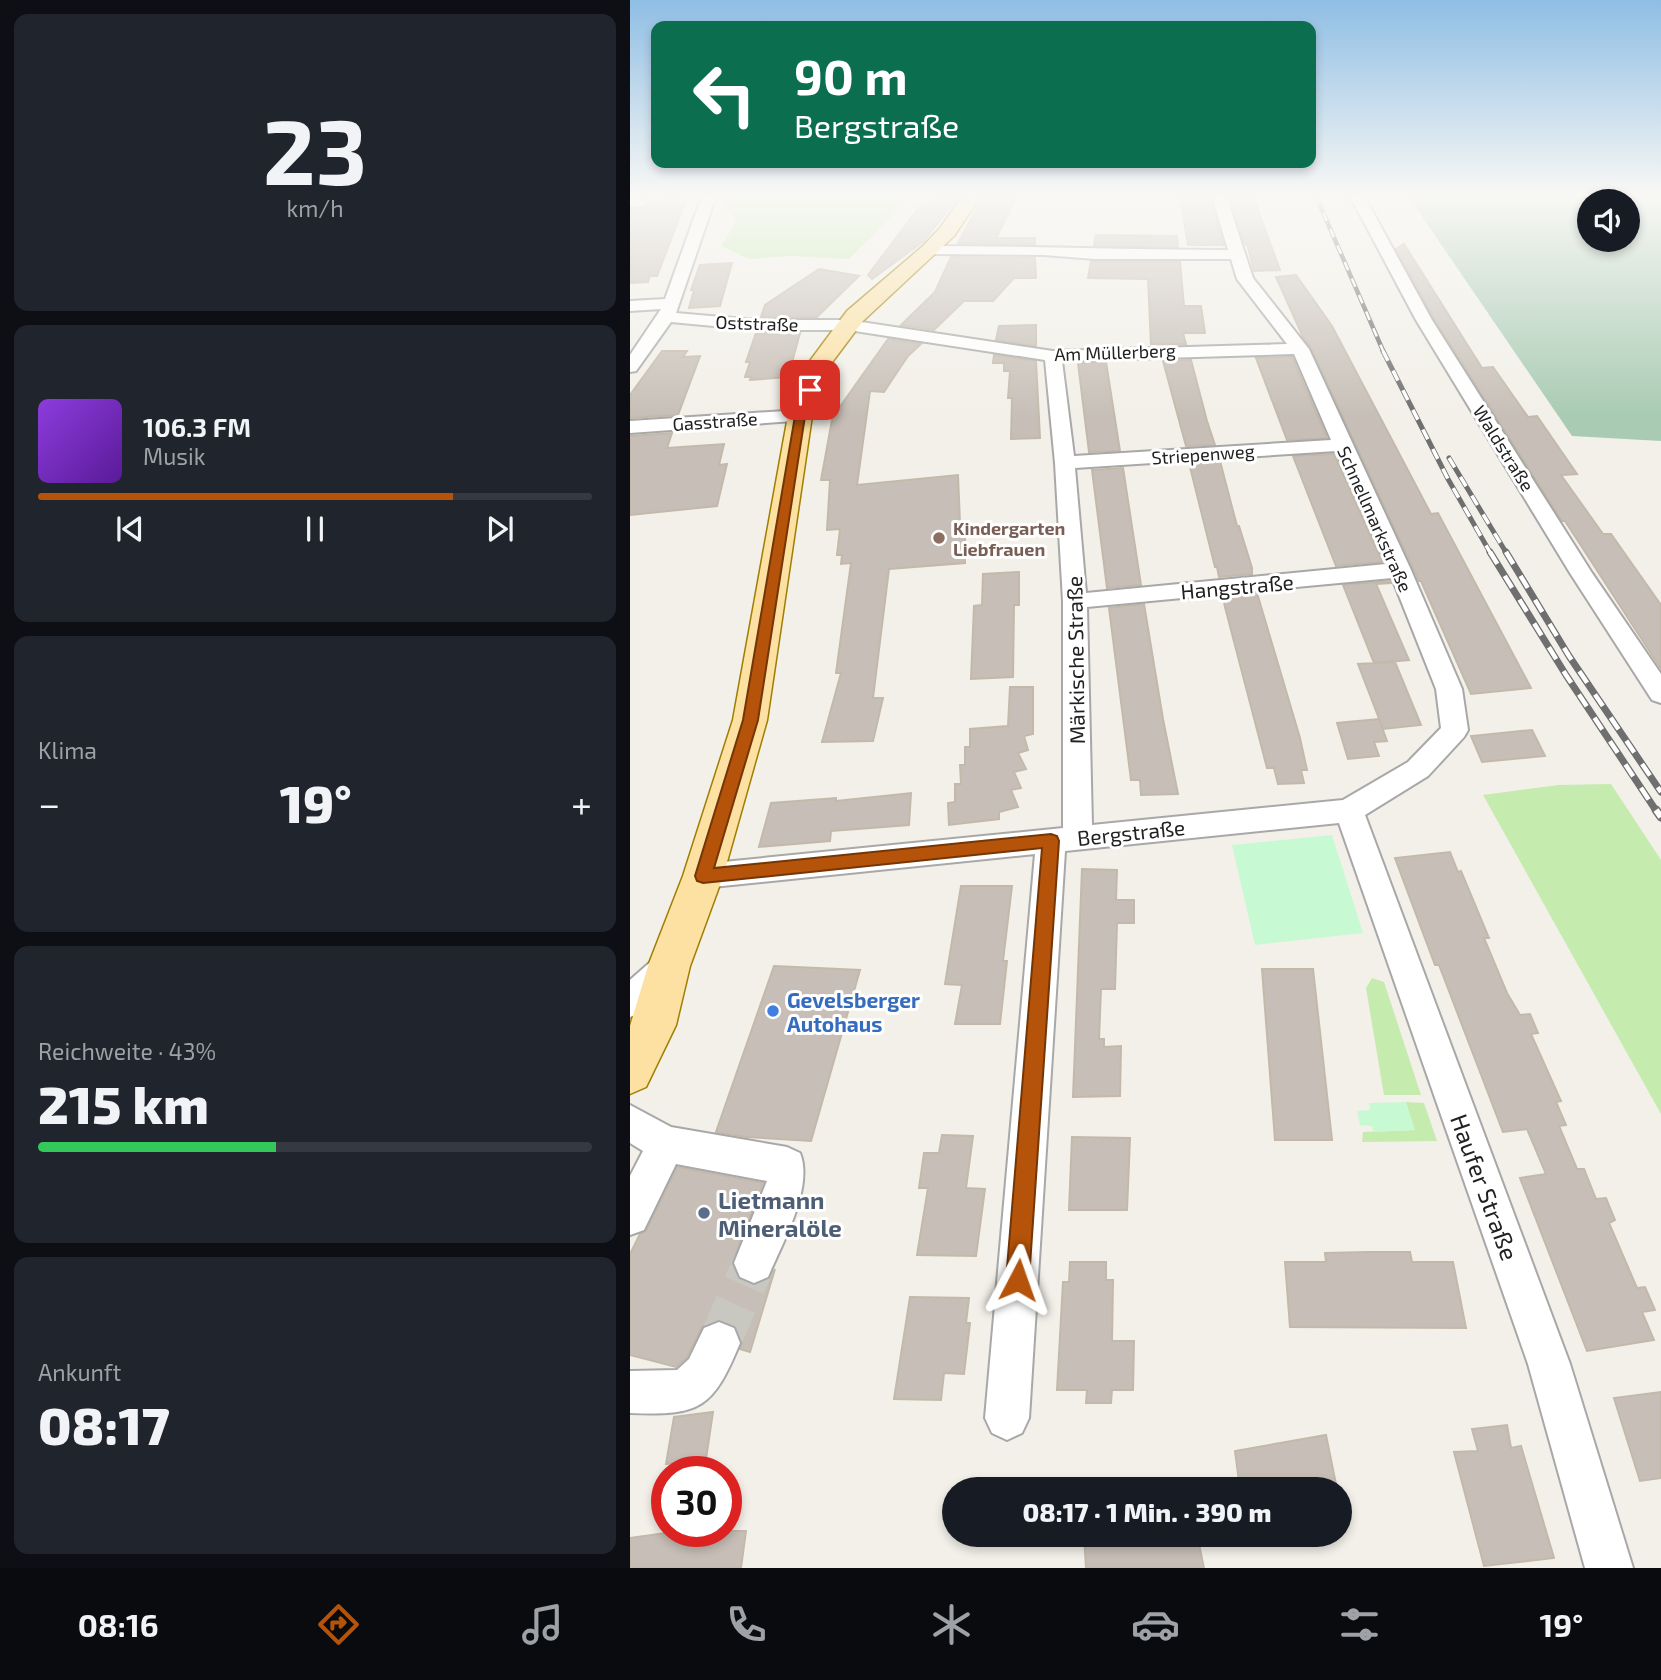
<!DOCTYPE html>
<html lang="de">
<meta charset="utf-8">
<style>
body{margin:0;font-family:"Exo 2",sans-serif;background:#20242c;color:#f1f3f6;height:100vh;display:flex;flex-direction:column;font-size:26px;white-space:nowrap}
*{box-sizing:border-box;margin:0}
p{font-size:23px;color:#9ea1a6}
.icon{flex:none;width:38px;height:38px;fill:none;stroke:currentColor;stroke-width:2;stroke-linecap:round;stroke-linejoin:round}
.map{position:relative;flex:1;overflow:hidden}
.panel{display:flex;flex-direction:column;gap:14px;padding:14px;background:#0d0f14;width:630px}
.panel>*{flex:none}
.top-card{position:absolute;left:21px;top:21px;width:665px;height:147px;border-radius:14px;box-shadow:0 4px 10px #0003;background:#0b6e4f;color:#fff;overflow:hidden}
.fabs{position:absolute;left:947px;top:189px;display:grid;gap:14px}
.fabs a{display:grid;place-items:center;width:63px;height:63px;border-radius:50%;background:#171b24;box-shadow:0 4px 10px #0003;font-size:35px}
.speed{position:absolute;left:21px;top:1456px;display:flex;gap:14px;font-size:35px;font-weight:700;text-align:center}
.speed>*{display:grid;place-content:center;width:91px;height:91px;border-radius:50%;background:#171b24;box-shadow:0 4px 10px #0003;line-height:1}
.speed .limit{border:10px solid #d22;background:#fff;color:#111}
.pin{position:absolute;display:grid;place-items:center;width:60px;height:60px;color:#fff;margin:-30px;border-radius:14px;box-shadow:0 4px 10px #0006}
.me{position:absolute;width:77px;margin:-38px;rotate:4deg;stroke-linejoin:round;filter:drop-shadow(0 0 5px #0008)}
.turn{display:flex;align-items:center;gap:24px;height:147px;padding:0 28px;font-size:32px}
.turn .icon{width:91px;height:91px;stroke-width:2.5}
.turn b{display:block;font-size:49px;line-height:60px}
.big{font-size:52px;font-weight:800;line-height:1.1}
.panel .card{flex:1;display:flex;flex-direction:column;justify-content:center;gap:10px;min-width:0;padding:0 24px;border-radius:14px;background:#20242c}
.panel .dial{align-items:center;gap:0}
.dial b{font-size:91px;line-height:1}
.song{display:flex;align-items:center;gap:21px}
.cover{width:84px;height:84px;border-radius:10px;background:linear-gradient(135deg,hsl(270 70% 55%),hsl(270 70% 35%))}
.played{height:7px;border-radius:4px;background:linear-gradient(90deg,#b45309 75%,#363941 75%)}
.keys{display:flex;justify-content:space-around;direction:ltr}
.heat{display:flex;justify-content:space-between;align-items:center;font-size:38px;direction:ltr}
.charge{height:10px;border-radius:5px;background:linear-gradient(90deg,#34c759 43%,#363941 0)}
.trip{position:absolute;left:312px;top:1477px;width:410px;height:70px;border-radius:35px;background:#171b24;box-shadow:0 4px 10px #0003;font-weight:800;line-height:70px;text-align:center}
.menu{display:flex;height:112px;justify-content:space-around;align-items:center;background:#090b0e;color:#9ea1a6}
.menu .icon{width:49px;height:49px}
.menu .active{color:#b45309}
.menu b{font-size:32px;color:#f1f3f6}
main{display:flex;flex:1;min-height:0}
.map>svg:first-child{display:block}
.grass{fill:#c5ebaf}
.cemetery{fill:#a9cbb3;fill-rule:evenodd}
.park{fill:#c7fad2}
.building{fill:#c7bfb7;stroke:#c3b9aa;stroke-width:2}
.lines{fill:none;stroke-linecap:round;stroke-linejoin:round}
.minor-tunnel{stroke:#c8c7c0;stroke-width:42;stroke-dasharray:42 21;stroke-linecap:butt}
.minor-casing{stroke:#a8a8a8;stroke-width:4}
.major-casing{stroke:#9f7e00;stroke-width:3}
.minor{fill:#fff;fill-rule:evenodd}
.major{fill:#fce1a3;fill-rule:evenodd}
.rail-far3-casing{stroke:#6f6f6f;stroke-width:4.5}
.rail-far2-casing{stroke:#6f6f6f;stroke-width:5}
.rail-far1-casing{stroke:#6f6f6f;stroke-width:7}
.rail-casing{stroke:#6f6f6f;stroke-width:9}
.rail-far3{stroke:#fff;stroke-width:2.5;stroke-dasharray:9;stroke-linecap:butt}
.rail-far2{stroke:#fff;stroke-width:3.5;stroke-dasharray:11;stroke-linecap:butt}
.rail-far1{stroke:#fff;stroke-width:4.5;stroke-dasharray:14;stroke-linecap:butt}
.rail{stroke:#fff;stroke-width:6;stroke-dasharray:18;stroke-linecap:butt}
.route{fill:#b45309;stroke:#753606;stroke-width:2}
.education-dot{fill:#8d6e63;stroke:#fff;stroke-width:2.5}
.shop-dot{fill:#3f7fe0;stroke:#fff;stroke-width:2.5}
.service-dot{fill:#5c6f8a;stroke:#fff;stroke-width:2.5}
.labels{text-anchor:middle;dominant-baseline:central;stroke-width:6;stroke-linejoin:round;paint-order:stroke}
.far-street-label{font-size:18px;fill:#212121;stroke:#fff}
.far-education-label{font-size:18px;font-weight:bold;fill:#785e54;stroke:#fff;text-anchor:start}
.street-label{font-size:21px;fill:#212121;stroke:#fff}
.shop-label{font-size:21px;font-weight:bold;fill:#366cbe;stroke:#fff;text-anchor:start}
.near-street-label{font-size:24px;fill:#212121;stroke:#fff}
.near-service-label{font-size:24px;font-weight:bold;fill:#4e5e75;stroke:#fff;text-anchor:start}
</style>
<main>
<section class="panel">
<div class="card dial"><b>23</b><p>km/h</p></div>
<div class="card">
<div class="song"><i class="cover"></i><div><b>106.3 FM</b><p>Musik</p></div></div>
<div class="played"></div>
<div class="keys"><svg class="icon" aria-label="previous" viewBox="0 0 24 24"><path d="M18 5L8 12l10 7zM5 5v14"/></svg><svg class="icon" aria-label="pause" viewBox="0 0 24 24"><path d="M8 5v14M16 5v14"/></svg><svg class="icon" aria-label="next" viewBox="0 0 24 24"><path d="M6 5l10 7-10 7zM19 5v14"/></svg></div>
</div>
<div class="card"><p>Klima</p>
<div class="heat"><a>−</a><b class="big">19°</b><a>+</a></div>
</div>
<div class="card"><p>Reichweite · 43%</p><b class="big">215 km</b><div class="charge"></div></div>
<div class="card"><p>Ankunft</p><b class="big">08:17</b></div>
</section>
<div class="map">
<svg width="1031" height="1568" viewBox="0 0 1031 1568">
<rect width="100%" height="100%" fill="#f2f0e8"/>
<!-- grass -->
<path class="grass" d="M 87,196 L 282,196 L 219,259 L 160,256 L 119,259 L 91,246 L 107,221 Z
M 981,784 L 1031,860 L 1031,1114 L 853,795 L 929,785 Z
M 742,978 L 754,982 L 791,1095 L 754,1095 L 736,988 Z
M 776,1102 L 794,1103 L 807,1141 L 732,1142 L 733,1132 L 784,1130 Z"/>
<!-- cemetery -->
<path class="cemetery" d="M 778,196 L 1031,196 L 1031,441 L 942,436 ZM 959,201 L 998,201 L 998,240 L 959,240 Z"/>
<!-- park -->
<path class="park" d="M 702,835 L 733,933 L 625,945 L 602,845 Z
M 776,1102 L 785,1130 L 743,1132 L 742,1126 L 730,1125 L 727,1111 L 740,1110 L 739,1103 Z"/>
<!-- building -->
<path class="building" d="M 306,196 L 329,196 L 294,241 L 242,279 L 238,275 L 291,205 L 299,206 Z
M 550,196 L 580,197 L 594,245 L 558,245 Z
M 624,196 L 631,218 L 650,270 L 624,271 L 617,244 L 615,244 L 599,197 Z
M 353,197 L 386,199 L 366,238 L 405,238 L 405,245 L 328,243 Z
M 51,199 L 49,204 L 55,203 L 27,276 L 20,276 L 18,282 L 0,283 L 0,209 L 13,208 L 21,201 Z
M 466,235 L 547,236 L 548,247 L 464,246 Z
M 774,244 L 852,368 L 863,367 L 898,417 L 907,416 L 947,474 L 931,475 L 973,534 L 981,534 L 1031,605 L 1031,669 L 935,521 L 932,521 L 804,319 L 766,249 Z
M 321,257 L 405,258 L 406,278 L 384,278 L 363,301 L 334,301 L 304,330 L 271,325 L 305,292 Z
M 461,261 L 550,262 L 554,306 L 571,306 L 575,333 L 553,333 L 556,344 L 521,344 L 518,279 L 458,278 Z
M 102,263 L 90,306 L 59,308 L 64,290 L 61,290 L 70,265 Z
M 189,269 L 229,276 L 187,317 L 131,317 L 135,305 Z
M 666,275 L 702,326 L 801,514 L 808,513 L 901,688 L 841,694 L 791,581 L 789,581 L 681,348 L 673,337 L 646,277 Z
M 406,325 L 406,346 L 366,340 L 369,326 Z
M 126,333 L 170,333 L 158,377 L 120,380 L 121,377 L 115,377 L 120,362 L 116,362 Z
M 258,339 L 291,344 L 278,356 L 254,392 L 240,391 L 227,485 L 328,475 L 330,523 L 335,522 L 335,563 L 259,569 L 243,698 L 253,698 L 243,741 L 192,742 L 211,673 L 206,673 L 221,563 L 211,564 L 212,555 L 207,555 L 210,529 L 197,530 L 200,480 L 191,480 L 204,409 L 209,408 Z
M 32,351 L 57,351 L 53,357 L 70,356 L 48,415 L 0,418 L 0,395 Z
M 364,355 L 406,361 L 410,438 L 381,439 L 382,398 L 378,398 L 380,371 L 374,371 L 374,363 L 363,363 Z
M 662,357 L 697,438 L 657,440 L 626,358 Z
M 561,360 L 577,421 L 585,445 L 556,446 L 533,361 Z
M 476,362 L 490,451 L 459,452 L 448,363 Z
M 42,433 L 37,448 L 94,444 L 89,465 L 97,464 L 87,506 L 0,515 L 0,436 Z
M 704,454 L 752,562 L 706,566 L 663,456 Z
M 590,461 L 607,526 L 609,526 L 622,568 L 622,574 L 589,577 L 587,567 L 585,567 L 559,463 Z
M 493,468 L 511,585 L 477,588 L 462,470 Z
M 389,572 L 389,605 L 384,605 L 383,677 L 341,679 L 344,606 L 352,605 L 353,574 Z
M 760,581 L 761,583 L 746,584 L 779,660 L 744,663 L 713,585 Z
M 627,593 L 670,738 L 677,770 L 671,770 L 674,783 L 648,784 L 644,768 L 637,768 L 595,607 L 593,597 Z
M 514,604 L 533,719 L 548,794 L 511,795 L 510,780 L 501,780 L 479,608 Z
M 765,662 L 791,725 L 753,729 L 728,664 Z
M 380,687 L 403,687 L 403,734 L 394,736 L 398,750 L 388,753 L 396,769 L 384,772 L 391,788 L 381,790 L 388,807 L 369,812 L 369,819 L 319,825 L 318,803 L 325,802 L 325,784 L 331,784 L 330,765 L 335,765 L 335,747 L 340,747 L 340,729 L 378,726 Z
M 749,719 L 757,741 L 744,742 L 749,756 L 718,759 L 707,723 Z
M 902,730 L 915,756 L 852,762 L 841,736 Z
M 281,793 L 279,825 L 201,831 L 200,841 L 129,847 L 141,803 L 206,798 L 206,801 Z
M 820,852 L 828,872 L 831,871 L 859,938 L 854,938 L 877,993 L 890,1015 L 900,1014 L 908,1033 L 901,1034 L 931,1101 L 926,1102 L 936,1125 L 929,1126 L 947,1169 L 954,1169 L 966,1199 L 976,1198 L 985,1220 L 979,1223 L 1007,1288 L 1015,1287 L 1025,1310 L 1012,1312 L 1024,1340 L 957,1351 L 890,1178 L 916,1174 L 897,1129 L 873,1132 L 809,965 L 805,965 L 765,858 Z
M 452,869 L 487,870 L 486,900 L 504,900 L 504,923 L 487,923 L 485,989 L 471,989 L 469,1039 L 474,1039 L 474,1047 L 491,1046 L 490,1096 L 443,1097 Z
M 331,886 L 382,886 L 373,961 L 377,961 L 370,1024 L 325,1024 L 332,985 L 315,984 Z
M 144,966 L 230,970 L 181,1141 L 116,1137 L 86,1132 Z
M 632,969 L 683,969 L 702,1140 L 645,1140 Z
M 312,1135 L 343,1136 L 336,1188 L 355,1189 L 346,1256 L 287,1255 L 298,1188 L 289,1188 L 294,1153 L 309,1153 Z
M 442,1137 L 500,1138 L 497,1210 L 439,1210 Z
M 47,1167 L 133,1183 L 102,1264 L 108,1278 L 123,1285 L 139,1279 L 145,1269 L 120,1352 L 110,1349 L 112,1342 L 105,1326 L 88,1320 L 72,1327 L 57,1357 L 46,1367 L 0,1355 L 0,1254 L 10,1234 L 16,1231 Z
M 738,1252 L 780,1252 L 782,1262 L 823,1262 L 836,1328 L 660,1327 L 655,1262 L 696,1262 L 695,1253 Z
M 440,1262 L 476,1262 L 476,1280 L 483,1280 L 482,1341 L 504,1341 L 503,1390 L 482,1390 L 481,1403 L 456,1403 L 457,1390 L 427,1390 L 433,1282 L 439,1282 Z
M 280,1297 L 339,1298 L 336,1323 L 340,1323 L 334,1374 L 314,1373 L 311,1400 L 264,1399 Z
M 1031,1392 L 1031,1478 L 1010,1481 L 984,1398 Z
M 83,1412 L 76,1459 L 36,1464 L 44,1417 Z
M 877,1425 L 881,1448 L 891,1446 L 924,1558 L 854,1566 L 824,1452 L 848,1451 L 842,1429 Z
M 696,1435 L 707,1489 L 610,1489 L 605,1451 Z
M 50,1531 L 116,1531 L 111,1568 L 0,1568 L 0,1538 Z
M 454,1535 L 567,1535 L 574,1568 L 456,1568 Z"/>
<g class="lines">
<!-- minor-tunnel -->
<path class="minor-tunnel" d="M 89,1343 L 124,1263"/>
<!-- minor casing -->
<g class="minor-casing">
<path id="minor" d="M 72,196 L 86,196 L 46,313 L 126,320 L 218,320 L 423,351 L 657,344 L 607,279 L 601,259 L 465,259 L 414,255 L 300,254 L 293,250 L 300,246 C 401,246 498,250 598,250 L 582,196 L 596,196 L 623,278 L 679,349 L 781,570 L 832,689 L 838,730 L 834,737 L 798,776 L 735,815 L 940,1364 L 1003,1568 L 955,1568 L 898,1364 L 709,823 L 435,851 L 399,1418 L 392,1433 L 377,1440 L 362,1433 L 355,1418 L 405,854 L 73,888 L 62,885 L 58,876 L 62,867 L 73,864 L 433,828 L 433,601 L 425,463 L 415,360 L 218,330 L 126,330 L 41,322 L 6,371 L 0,372 L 0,355 L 31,309 L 0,311 L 0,301 L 35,299 ZM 664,354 L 701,440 L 444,456 L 432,361 ZM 706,451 L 756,564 L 456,593 L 445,468 ZM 762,578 L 806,689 L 811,728 L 778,762 L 713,800 L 462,825 L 457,607 Z
M 720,196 L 734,196 L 802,320 L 962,573 L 1031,674 L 1031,703 L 1022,700 L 940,573 L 786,320 Z
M 0,198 L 12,198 L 19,202 L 12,206 L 0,206 Z
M 170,410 L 179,416 L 177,420 L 0,433 L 0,421 Z
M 37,953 L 48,957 L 53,967 C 44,987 20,1010 0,1017 L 0,980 L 26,957 Z
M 0,1105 L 41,1127 L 157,1147 L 170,1153 C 184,1187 152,1244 138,1277 L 124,1283 L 110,1277 L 104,1263 L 137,1181 L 46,1164 L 14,1230 L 0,1235 L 0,1176 L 13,1151 L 0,1143 Z
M 89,1322 L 104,1328 L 110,1343 C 83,1408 71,1416 0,1413 L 0,1371 L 47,1370 L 59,1359 L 74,1328 Z"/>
</g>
<!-- major casing -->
<g class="major-casing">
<path id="major" d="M 333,196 L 351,196 L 324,236 L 233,321 L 200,365 L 182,416 L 137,720 L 93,876 L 60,966 L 46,1025 L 16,1087 L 0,1094 L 0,1026 L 18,966 L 53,876 L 103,720 L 158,416 L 177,365 L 217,311 L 293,246 L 310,228 Z"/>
</g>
<!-- minor -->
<use href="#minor" class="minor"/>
<!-- major -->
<use href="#major" class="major"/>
<!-- rail-far3 casing -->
<g class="rail-far3-casing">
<path id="rail-far3" d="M 686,196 L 754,353"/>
</g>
<!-- rail-far2 casing -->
<g class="rail-far2-casing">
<path id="rail-far2" d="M 753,351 L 818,479 L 861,554
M 819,458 L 877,554"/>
</g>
<!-- rail-far1 casing -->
<g class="rail-far1-casing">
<path id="rail-far1" d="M 860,552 L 936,675 L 1027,812
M 876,552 L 939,656 L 1031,792"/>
</g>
<!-- rail casing -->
<g class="rail-casing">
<path id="rail" d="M 1026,810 L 1031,817"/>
</g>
<!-- rail-far3 -->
<use href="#rail-far3" class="rail-far3"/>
<!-- rail-far2 -->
<use href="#rail-far2" class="rail-far2"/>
<!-- rail-far1 -->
<use href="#rail-far1" class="rail-far1"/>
<!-- rail -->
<use href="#rail" class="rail"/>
</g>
<!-- sky -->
<linearGradient id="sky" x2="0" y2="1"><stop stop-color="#8fbee4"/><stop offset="0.47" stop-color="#f9f8f5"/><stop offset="1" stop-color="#f9f8f5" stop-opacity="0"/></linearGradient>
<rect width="1031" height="416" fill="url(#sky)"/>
<!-- route -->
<path class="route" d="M 180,387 L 185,390 L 175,416 L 128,720 L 84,868 L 421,834 L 427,836 L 429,841 L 399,1280 L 396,1288 L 388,1292 L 380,1288 L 376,1280 L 412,848 L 73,883 L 67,881 L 65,876 L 113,720 L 165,416 L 175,390 Z"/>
<!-- markers -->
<circle class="education-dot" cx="309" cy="538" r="7"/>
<circle class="shop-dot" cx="143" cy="1011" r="7"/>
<circle class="service-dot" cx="74" cy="1213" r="7"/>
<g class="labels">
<!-- far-street labels -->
<g class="far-street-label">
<text transform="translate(127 323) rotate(2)">Oststraße</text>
<text transform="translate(485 352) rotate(-2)">Am Müllerberg</text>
<text transform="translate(85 421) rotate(-4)">Gasstraße</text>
<text transform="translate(874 448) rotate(58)">Waldstraße</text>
<text transform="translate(573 454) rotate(-4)">Striepenweg</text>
<text transform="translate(745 519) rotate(66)">Schnellmarkstraße</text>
</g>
<!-- far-education labels -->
<g class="far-education-label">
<text x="323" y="528">Kindergarten<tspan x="323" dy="21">Liebfrauen</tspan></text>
</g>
<!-- street labels -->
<g class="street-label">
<text transform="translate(607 586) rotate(-5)">Hangstraße</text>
<text transform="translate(445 660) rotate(-91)">Märkische Straße</text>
<text transform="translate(501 832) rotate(-6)">Bergstraße</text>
</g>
<!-- shop labels -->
<g class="shop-label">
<text x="157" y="999">Gevelsberger<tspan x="157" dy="24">Autohaus</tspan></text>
</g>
<!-- near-street labels -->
<g class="near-street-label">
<text transform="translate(855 1187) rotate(70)">Haufer Straße</text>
</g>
<!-- near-service labels -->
<g class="near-service-label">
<text x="88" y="1199">Lietmann<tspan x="88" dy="28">Mineralöle</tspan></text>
</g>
</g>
</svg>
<div class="fabs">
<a><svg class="icon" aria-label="sound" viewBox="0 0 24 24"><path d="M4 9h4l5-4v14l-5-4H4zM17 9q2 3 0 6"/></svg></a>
</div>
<div class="speed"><div class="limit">30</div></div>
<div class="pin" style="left:180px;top:390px;background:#d93025"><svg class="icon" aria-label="arrive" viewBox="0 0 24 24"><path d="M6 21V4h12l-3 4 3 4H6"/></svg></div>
<svg class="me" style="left:388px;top:1280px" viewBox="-20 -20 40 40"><path d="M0-17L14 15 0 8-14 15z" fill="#b45309" stroke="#fff" stroke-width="4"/></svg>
<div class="trip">08:17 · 1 Min. · 390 m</div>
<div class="top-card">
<div class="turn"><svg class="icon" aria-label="left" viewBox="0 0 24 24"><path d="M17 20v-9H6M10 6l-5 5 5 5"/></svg><div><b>90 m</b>Bergstraße</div></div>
</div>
</div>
</main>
<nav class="menu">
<b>08:16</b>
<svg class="icon active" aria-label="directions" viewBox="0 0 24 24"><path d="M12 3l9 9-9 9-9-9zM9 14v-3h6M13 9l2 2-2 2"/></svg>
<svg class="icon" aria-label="music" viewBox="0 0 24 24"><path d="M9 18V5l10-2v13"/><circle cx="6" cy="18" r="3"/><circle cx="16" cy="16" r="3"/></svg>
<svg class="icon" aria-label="phone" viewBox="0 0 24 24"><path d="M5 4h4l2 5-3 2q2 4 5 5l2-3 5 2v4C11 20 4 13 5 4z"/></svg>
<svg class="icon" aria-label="climate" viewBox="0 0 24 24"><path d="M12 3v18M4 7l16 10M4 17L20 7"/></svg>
<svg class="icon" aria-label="car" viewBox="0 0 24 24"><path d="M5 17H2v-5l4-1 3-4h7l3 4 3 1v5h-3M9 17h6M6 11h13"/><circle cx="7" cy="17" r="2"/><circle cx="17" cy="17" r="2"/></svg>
<svg class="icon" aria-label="filters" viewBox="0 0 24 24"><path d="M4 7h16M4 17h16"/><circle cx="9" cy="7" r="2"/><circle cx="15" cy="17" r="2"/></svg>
<b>19°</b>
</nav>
